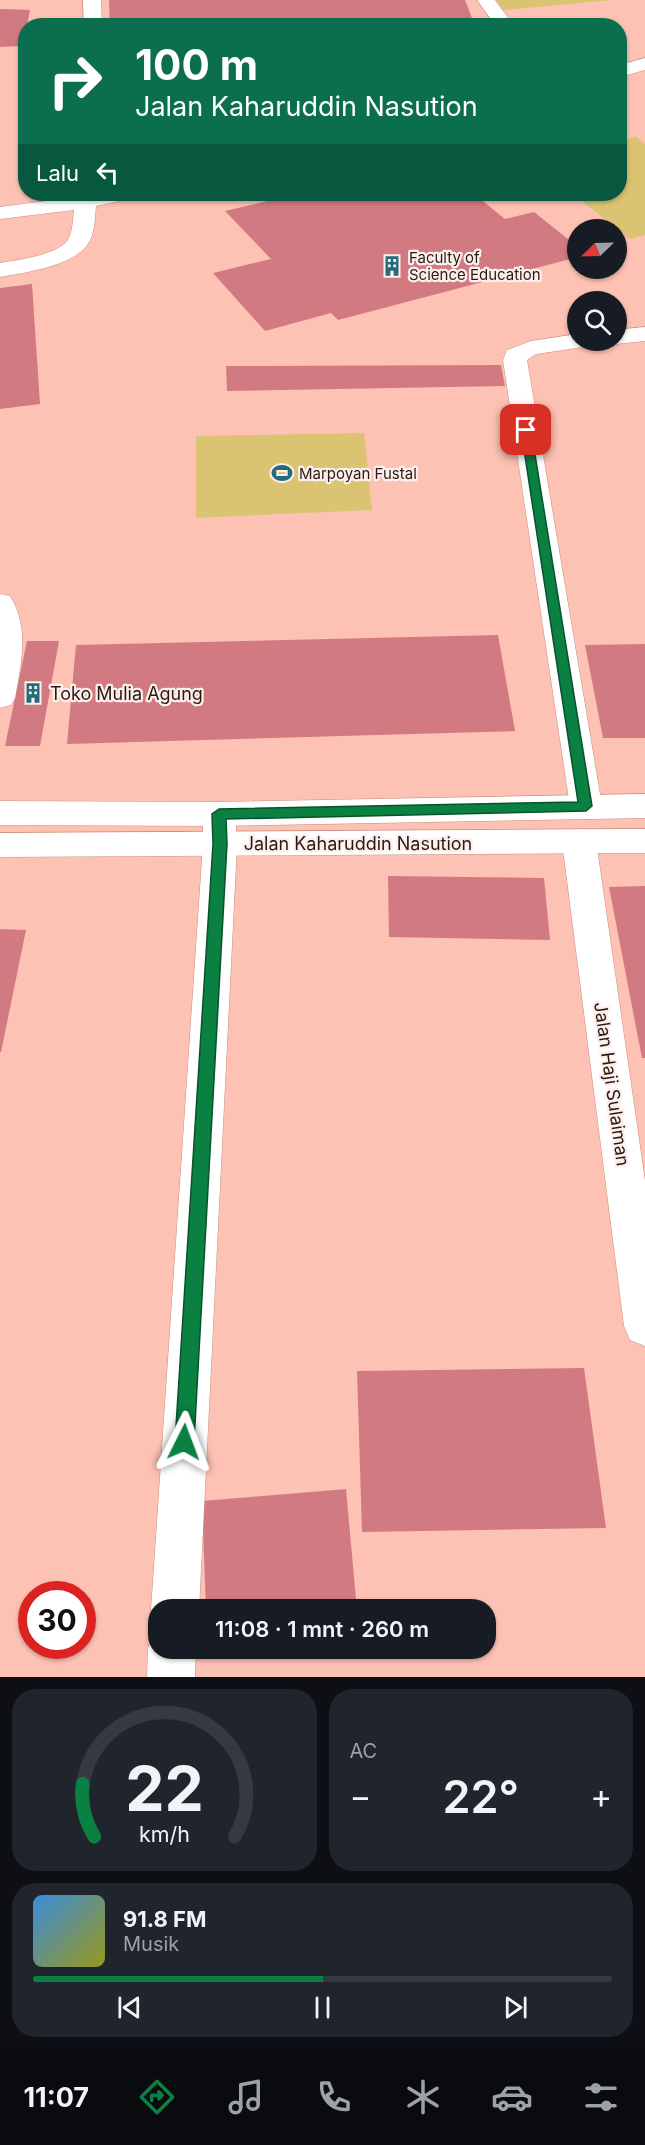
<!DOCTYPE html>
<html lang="id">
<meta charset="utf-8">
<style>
body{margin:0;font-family:Inter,sans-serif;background:#20242c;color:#f1f3f6;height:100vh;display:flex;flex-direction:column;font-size:22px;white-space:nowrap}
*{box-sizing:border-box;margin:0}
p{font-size:20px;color:#9ea1a6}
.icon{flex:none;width:33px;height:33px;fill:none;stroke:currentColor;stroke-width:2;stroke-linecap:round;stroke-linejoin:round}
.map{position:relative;height:1677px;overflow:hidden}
.drawer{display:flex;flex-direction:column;gap:12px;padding:12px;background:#0d0f14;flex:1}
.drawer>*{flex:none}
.guide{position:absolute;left:18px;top:18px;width:609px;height:183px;border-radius:24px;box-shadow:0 2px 4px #0004;background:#0b6e4f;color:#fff;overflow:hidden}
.needle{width:39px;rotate:247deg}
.tools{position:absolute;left:567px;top:219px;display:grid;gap:12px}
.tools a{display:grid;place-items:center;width:60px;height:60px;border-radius:50%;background:#171b24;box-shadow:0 2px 4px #0004;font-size:30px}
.speed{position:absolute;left:18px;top:1581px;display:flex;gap:12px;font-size:30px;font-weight:700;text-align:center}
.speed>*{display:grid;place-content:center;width:78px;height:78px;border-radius:50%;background:#171b24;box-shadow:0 2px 4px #0004;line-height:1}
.speed .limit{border:9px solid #d22;background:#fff;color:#111}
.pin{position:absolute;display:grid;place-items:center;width:51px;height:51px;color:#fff;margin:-26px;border-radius:12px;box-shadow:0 3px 9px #0006}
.me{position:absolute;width:66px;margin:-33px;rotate:3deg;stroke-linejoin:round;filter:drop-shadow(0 0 4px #0008)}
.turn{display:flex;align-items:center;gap:21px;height:126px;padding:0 18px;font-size:27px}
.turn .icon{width:78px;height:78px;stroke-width:2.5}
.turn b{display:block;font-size:42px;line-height:51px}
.then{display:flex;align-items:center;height:57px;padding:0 18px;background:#0003;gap:12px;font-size:22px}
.big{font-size:45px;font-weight:600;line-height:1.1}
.drawer .card{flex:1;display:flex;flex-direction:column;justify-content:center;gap:9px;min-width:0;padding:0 21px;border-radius:24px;background:#20242c}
.drawer .dial{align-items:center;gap:0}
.dial svg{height:156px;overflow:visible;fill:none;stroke:#363941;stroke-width:7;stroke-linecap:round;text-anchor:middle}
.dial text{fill:#f1f3f6;stroke:none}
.song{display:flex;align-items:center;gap:18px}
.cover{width:72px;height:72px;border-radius:9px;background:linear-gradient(135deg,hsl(210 70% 55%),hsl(60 70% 35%))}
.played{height:6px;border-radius:3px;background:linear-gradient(90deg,#0b8043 50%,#363941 50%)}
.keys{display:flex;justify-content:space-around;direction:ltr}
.heat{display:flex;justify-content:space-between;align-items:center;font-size:33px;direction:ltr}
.drawer .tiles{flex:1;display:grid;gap:12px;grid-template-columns:1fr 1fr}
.card:last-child{grid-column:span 2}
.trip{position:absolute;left:148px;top:1599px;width:348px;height:60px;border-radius:24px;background:#171b24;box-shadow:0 2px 4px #0004;font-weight:600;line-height:60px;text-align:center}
.tab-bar{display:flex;height:96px;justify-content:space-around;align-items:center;background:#090b0e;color:#9ea1a6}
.tab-bar .icon{width:42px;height:42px}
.tab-bar .selected{color:#0b8043}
.tab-bar b{font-size:27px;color:#f1f3f6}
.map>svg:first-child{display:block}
.green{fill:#dac472}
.building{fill:#d27a81}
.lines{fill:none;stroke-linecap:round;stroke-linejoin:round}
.minor-casing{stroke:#c88f81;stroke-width:1}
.highway-casing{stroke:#c88f81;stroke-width:1}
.minor{fill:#fff;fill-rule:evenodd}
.highway{fill:#fff;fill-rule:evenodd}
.route{fill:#0b8043;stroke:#07532c;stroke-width:1.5}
.labels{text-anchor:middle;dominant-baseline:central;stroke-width:4.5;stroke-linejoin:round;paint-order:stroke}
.far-poi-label{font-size:15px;fill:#2d1813;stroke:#fcf0ed;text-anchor:start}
.poi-label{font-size:18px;fill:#2d1813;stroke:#fcf0ed;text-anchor:start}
.street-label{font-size:18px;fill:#2d1813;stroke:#fcf0ed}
</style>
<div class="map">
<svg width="645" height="1677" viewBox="0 0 645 1677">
<rect width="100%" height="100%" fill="#fdc2b3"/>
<!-- green -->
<path class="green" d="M 482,0 L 611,0 L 494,11 Z
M 636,137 L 645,144 L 645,235 L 630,239 L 573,194 L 620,194 L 620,141 Z
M 364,433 L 372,510 L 196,518 L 196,436 Z"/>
<!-- building -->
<path class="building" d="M 109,0 L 465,0 L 475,26 L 110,26 Z
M 0,9 L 30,10 L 27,26 L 26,26 L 23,46 L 0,47 Z
M 298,194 L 474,194 L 505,219 L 534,212 L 578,247 L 578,257 L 338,320 L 331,313 L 265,331 L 213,273 L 271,259 L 225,211 Z
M 32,284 L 40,404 L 0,409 L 0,288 Z
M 501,365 L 505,386 L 227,391 L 226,366 Z
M 498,635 L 515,731 L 67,744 L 76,645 Z
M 27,641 L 59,641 L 40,746 L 5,746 Z
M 645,644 L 645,738 L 603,738 L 585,645 Z
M 388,876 L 544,878 L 550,940 L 389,937 Z
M 645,886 L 645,1058 L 642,1058 L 609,887 Z
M 0,929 L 26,930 L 1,1052 L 0,1052 Z
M 584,1368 L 606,1528 L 362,1532 L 357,1371 Z
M 346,1489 L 357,1610 L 206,1610 L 202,1501 Z"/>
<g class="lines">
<!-- minor casing -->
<g class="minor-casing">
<path id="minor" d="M 83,0 L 101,0 L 102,26 L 84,26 Z
M 477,0 L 495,0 L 514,26 L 496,26 Z
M 645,58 L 645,70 L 620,77 L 620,65 Z
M 77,194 L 138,194 L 134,198 L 96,206 C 95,217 95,228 91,238 C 80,266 26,272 0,277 L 0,263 C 17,260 61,255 69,238 C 73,229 73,219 74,210 L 0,219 L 0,207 L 77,197 Z
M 645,327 L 645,341 L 616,344 L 607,340 L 616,340 L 616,330 Z
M 578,334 L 578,340 L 601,340 L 597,345 L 536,354 L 527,360 L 602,806 L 597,814 L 586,818 L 575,814 L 570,806 L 503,360 L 507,350 L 531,341 Z
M 0,594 L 10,596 C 30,628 21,664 15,698 L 11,705 L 0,708 Z
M 219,802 L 231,806 L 235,814 L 237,844 L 199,1610 L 159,1610 L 159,1627 L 151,1610 L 203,844 L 203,814 L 207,806 Z
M 579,829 L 591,832 L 596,841 L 645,1181 L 645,1346 L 630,1340 L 624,1326 L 562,841 L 567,832 Z
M 159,1629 L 159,1648 L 196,1648 L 195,1677 L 147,1677 L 148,1648 L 155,1631 Z"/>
</g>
<!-- highway casing -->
<g class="highway-casing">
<path id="highway" d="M 645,794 L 645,818 L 219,826 L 0,825 L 0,801 L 219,802 Z
M 645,829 L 645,853 L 0,857 L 0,833 Z"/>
</g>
<!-- minor -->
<use href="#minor" class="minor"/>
<!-- highway -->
<use href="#highway" class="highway"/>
</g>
<!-- route -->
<path class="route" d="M 526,427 L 531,430 L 592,806 L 586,811 L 226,819 L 227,844 L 194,1442 L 191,1448 L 184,1451 L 178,1448 L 175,1442 L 213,844 L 212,814 L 219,809 L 578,802 L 521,430 Z"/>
<!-- icons -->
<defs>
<g id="building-bare" transform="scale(1.62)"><path d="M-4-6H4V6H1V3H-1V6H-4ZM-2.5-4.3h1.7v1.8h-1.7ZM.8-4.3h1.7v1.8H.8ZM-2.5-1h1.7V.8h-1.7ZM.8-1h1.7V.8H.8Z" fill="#256b7a" stroke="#fcf0ed" stroke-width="2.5" paint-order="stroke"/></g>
<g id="stadium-bare" transform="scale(1.62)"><path d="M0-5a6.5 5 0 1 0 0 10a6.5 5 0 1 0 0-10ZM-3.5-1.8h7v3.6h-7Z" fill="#256b7a" stroke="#fcf0ed" stroke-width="2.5" paint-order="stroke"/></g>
</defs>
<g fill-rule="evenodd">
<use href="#building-bare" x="392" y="266"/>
<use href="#stadium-bare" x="282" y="473"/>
<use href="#building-bare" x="33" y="693"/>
</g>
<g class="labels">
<!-- far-poi labels -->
<g class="far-poi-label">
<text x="409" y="257">Faculty of<tspan x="409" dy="17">Science Education</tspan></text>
<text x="299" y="473">Marpoyan Fustal</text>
</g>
<!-- poi labels -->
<g class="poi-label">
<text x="50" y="693">Toko Mulia Agung</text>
</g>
<!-- street labels -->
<g class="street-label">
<text x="358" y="843">Jalan Kaharuddin Nasution</text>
<text transform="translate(612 1084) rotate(82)">Jalan Haji Sulaiman</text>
</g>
</g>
</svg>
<div class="tools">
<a><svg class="needle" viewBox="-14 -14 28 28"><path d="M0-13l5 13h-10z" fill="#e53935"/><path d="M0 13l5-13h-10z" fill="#9ea1a6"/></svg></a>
<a><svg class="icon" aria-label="search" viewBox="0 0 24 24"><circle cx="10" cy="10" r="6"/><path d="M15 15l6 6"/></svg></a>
</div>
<div class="speed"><div class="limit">30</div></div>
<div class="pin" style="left:526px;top:430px;background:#d93025"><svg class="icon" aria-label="arrive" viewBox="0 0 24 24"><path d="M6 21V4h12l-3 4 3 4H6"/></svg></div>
<svg class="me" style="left:184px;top:1442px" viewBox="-20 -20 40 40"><path d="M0-17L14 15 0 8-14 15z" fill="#0b8043" stroke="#fff" stroke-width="4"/></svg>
<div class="trip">11:08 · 1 mnt · 260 m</div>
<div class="guide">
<div class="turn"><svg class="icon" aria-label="right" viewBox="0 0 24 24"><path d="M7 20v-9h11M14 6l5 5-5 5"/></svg><div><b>100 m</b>Jalan Kaharuddin Nasution</div></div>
<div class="then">Lalu<svg class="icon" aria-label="left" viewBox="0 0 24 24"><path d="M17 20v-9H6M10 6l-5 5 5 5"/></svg></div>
</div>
</div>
<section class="drawer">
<div class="tiles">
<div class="card dial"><svg viewBox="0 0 100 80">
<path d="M14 69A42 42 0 1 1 86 69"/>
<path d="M14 69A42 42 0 0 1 8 42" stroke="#0b8043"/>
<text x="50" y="56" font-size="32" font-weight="700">22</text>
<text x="50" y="72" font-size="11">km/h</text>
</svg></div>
<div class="card"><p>AC</p>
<div class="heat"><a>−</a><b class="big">22°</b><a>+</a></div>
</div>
<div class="card">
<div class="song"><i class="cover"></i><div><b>91.8 FM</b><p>Musik</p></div></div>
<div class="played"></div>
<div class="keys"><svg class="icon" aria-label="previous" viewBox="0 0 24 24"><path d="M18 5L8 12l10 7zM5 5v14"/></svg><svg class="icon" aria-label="pause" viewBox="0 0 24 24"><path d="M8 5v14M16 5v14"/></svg><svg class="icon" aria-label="next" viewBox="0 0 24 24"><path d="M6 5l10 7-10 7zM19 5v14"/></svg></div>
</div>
</div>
</section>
<nav class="tab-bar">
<b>11:07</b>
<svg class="icon selected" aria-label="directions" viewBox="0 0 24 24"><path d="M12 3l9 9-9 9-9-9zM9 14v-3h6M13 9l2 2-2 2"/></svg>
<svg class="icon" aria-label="music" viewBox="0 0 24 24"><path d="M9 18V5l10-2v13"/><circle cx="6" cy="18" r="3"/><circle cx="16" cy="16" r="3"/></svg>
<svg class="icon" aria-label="phone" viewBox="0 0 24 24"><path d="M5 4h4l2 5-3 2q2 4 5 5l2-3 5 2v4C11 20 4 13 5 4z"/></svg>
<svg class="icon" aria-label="climate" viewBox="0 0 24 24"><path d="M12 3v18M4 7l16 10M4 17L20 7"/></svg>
<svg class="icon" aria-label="car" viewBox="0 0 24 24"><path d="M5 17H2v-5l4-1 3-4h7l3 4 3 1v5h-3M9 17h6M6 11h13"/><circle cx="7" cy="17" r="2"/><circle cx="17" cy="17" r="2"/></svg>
<svg class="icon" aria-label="filters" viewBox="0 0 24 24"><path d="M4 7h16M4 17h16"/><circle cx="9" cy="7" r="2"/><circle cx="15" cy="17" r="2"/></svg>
</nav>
